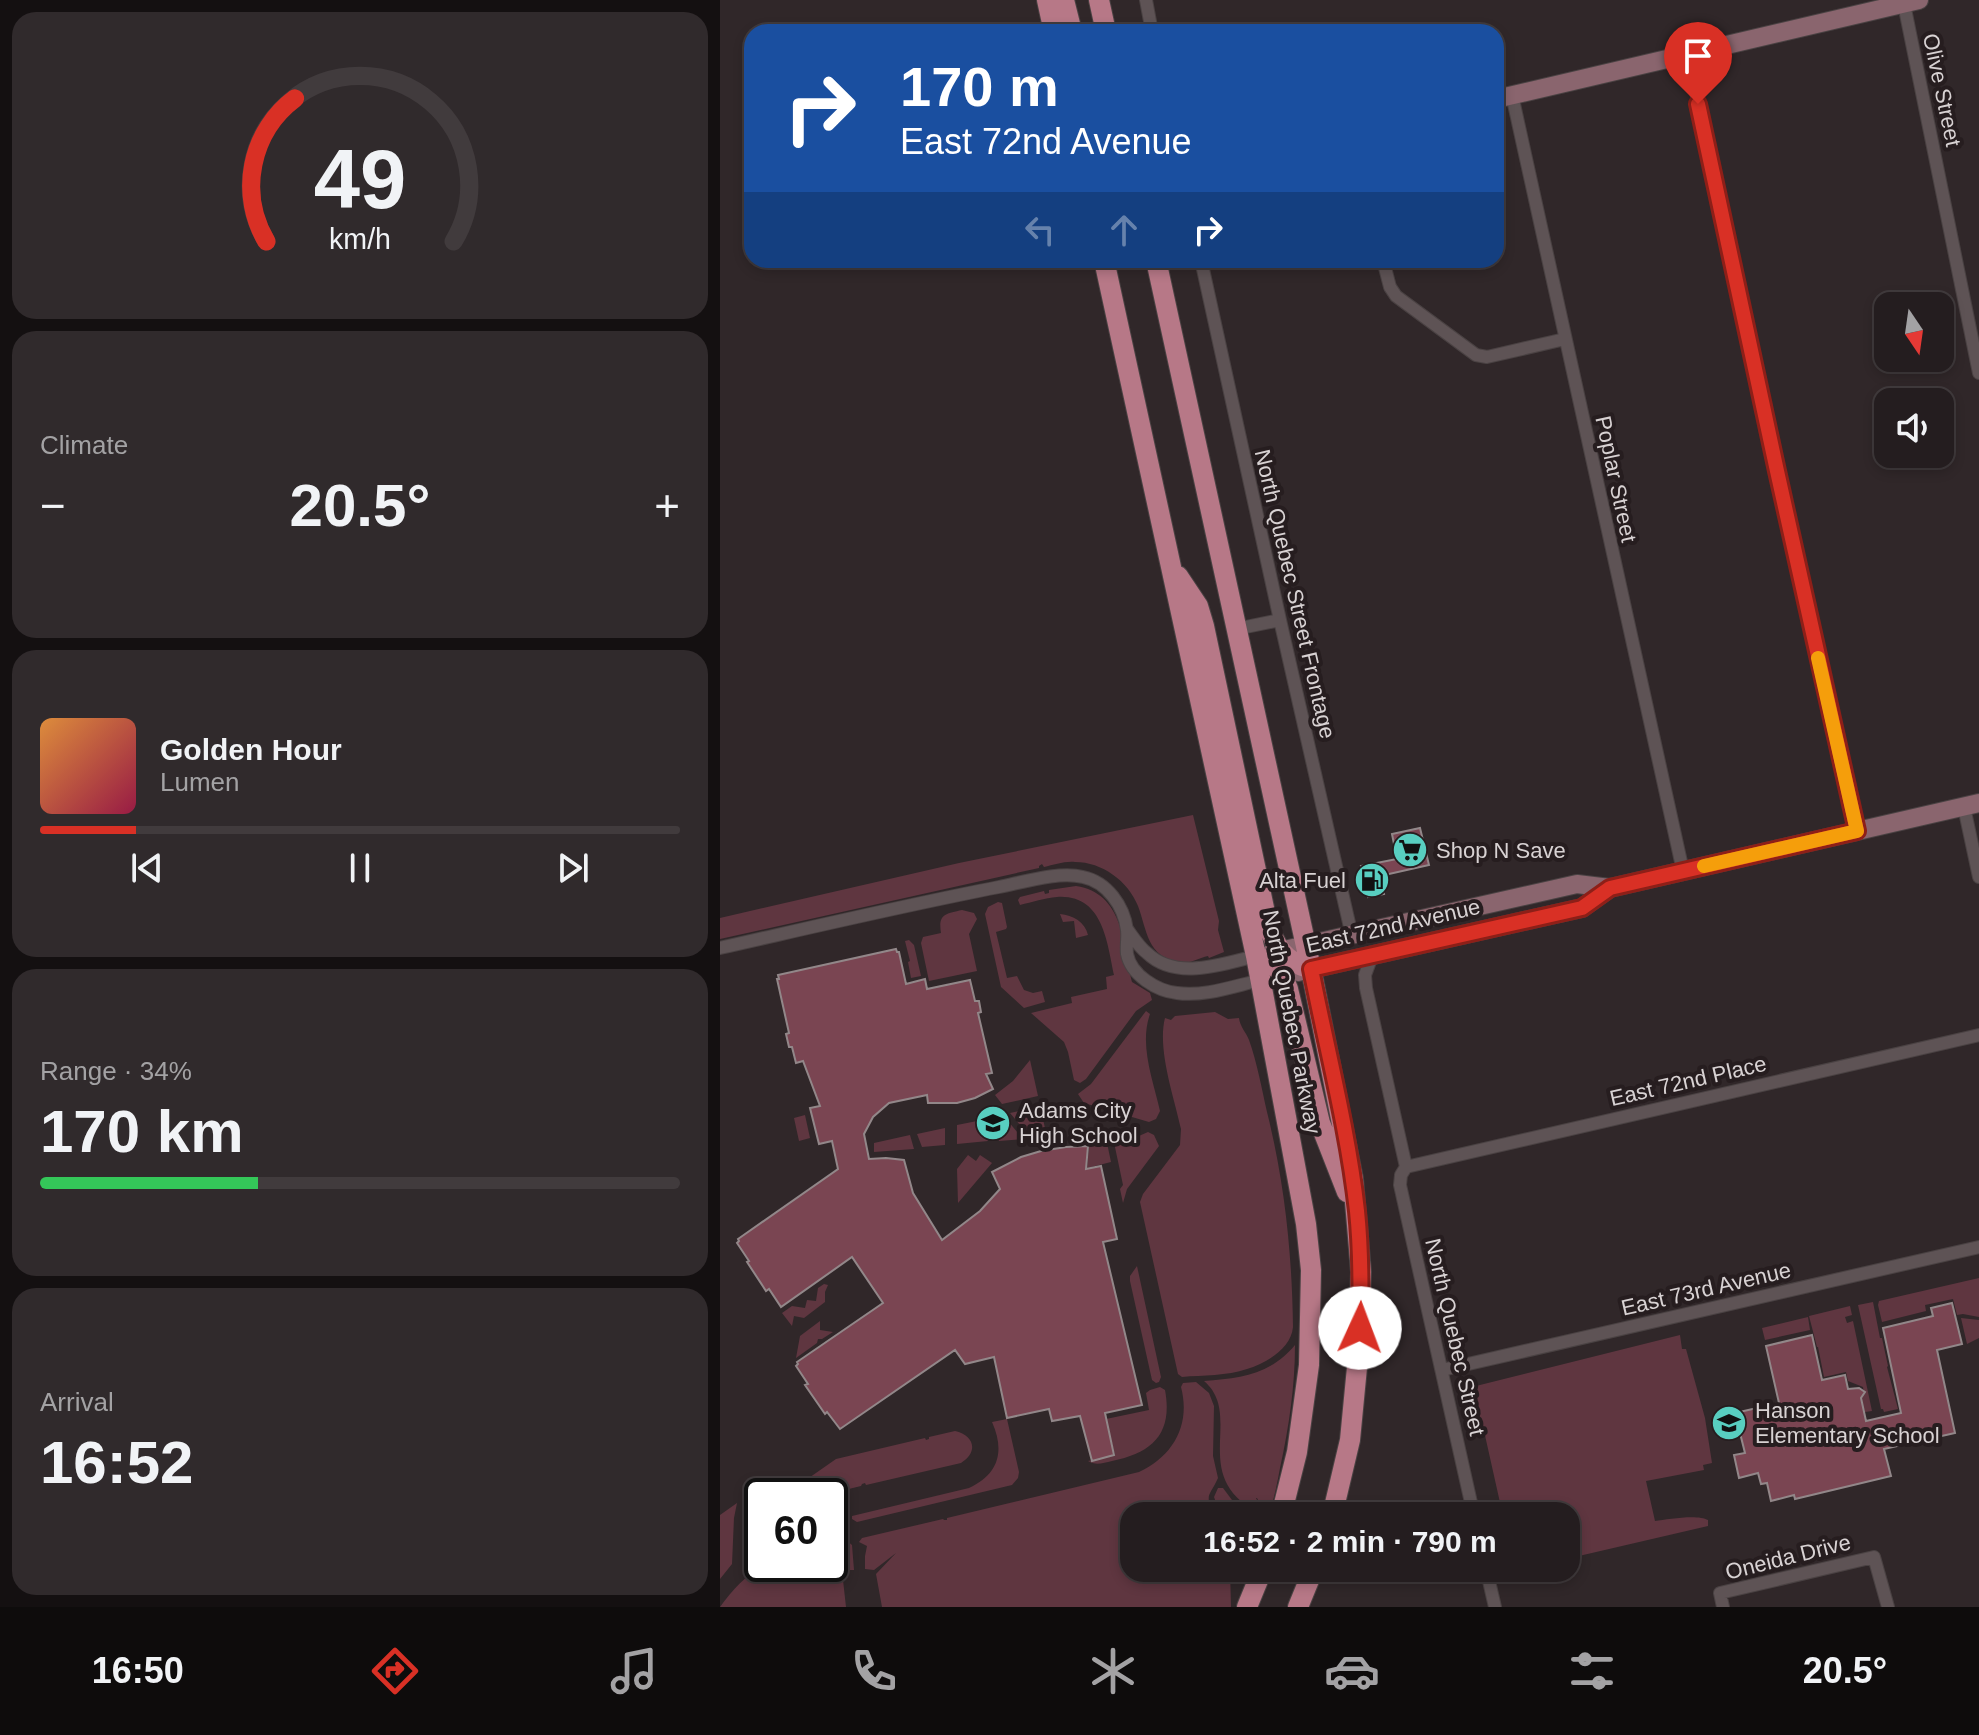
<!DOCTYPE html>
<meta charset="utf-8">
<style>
body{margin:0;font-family:Helvetica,sans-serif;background:#302a2c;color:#f1f3f6;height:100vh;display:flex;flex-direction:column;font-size:30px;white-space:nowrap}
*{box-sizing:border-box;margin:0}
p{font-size:26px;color:#a3a2a4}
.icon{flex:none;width:44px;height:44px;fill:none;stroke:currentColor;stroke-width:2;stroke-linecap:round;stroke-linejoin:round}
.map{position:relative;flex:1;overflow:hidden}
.details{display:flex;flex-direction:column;gap:12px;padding:12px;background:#141011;width:720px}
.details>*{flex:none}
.guide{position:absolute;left:24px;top:24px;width:760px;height:244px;border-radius:24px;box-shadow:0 4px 12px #0003,0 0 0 2px #413b3d;background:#1a4fa0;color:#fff;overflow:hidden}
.needle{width:52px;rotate:167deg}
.fabs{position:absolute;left:1154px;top:292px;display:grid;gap:16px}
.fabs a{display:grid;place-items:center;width:80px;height:80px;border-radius:16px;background:#241d1f;box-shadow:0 4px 12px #0003,0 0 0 2px #413b3d;font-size:40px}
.speed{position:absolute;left:24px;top:1478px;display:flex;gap:16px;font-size:40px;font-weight:700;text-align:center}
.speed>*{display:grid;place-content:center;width:104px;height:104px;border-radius:50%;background:#241d1f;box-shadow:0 4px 12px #0003,0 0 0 2px #413b3d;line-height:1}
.speed .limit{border:4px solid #111;border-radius:12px;background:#fff;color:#111}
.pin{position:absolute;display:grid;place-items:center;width:68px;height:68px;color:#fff;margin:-82px -34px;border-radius:50% 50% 50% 0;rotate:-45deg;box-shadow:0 0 8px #0007}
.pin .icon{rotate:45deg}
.me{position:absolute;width:88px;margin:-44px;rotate:2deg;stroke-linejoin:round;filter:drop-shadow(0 0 6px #0008)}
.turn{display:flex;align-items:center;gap:28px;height:168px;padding:0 24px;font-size:36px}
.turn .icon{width:104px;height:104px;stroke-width:2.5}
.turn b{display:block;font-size:56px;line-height:68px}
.lanes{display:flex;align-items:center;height:76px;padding:0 24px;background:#0003;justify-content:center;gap:40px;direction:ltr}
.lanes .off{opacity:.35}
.big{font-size:60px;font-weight:600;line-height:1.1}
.details .tile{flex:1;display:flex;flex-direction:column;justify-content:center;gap:12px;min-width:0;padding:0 28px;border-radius:24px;background:#302a2c}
.details .dial{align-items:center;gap:0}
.dial svg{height:208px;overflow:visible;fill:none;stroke:#413b3d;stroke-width:7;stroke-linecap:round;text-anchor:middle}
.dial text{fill:#f1f3f6;stroke:none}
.song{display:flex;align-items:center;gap:24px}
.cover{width:96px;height:96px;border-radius:12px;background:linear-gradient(135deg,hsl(30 70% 55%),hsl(340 70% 35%))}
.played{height:8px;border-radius:4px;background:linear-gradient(90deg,#d93025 15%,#413b3d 15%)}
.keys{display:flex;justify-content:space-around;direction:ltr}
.heat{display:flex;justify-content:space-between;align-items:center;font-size:44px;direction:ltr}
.charge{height:12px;border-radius:6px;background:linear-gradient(90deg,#34c759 34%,#413b3d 0)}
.trip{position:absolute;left:400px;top:1502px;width:460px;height:80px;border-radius:24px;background:#241d1f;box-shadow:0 4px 12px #0003,0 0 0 2px #413b3d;font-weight:600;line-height:80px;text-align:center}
.tab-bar{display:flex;height:128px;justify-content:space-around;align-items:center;background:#0e0c0c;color:#a3a2a4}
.tab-bar .icon{width:56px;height:56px}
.tab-bar .selected{color:#d93025}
.tab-bar b{font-size:36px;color:#f1f3f6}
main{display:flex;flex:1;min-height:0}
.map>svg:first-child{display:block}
.green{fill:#5f3640}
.building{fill:#7a4552;stroke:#928789;stroke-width:2}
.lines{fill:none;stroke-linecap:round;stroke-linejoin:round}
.street-casing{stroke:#4a4243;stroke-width:14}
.secondary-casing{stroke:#4a4243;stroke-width:20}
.primary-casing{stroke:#4a4243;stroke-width:22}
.street{stroke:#5e5355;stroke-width:12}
.secondary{stroke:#8a656e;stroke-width:18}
.primary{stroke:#b77887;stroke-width:20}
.route-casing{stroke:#8d1f18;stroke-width:20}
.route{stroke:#d93025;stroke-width:14}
.slow{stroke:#f59e0b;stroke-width:14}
.labels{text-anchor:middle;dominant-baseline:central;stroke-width:8;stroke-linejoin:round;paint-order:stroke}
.street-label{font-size:22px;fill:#d8d2d3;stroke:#261d1f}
.poi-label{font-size:22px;fill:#d8d2d3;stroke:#261d1f;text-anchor:start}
</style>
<main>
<section class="details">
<div class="tile dial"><svg viewBox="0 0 100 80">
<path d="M14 69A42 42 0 1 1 86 69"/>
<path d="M14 69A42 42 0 0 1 25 14" stroke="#d93025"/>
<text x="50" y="56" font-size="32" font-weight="700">49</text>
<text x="50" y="72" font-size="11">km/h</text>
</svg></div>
<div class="tile"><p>Climate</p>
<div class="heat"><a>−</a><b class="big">20.5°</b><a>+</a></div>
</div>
<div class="tile">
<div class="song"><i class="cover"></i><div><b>Golden Hour</b><p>Lumen</p></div></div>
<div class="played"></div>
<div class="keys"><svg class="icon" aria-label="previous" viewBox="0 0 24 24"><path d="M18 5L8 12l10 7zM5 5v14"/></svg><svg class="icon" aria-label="pause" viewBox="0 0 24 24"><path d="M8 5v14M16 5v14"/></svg><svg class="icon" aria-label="next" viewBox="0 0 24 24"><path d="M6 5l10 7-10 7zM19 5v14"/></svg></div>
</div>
<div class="tile"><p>Range · 34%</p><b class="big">170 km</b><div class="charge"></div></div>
<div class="tile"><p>Arrival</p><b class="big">16:52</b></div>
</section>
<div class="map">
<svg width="1259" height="1607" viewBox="0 0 1259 1607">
<rect width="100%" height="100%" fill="#302729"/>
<!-- green -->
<path class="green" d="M 473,815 L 499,921 L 498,930 L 504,952 L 489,958 L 488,956 C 478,958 472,964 459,962 C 427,957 427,930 418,906 C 408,881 382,862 355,862 C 344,861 334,865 324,867 L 322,864 L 319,866 L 319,868 L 0,939 L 0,918 L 239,863 Z
M 356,886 C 403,893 404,944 412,982 L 430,993 L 432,1000 L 416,1011 L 366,1079 L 360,1083 L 354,1080 L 348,1052 L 344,1042 L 311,1013 L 352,1003 L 351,997 L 387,989 L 386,977 L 394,975 C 387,942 383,894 337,897 C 325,898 312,902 300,905 L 298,900 L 300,897 L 324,891 L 325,894 L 329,893 L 329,890 Z
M 278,902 L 282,903 L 287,927 L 286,929 L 276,932 L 287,978 L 297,976 L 304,990 L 313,993 L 322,991 L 325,1002 L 304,1008 L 281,987 L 265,914 L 268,907 Z
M 242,910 L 254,913 L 257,919 L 249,934 L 257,971 L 209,981 L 201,943 L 203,937 L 221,933 C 218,914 225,914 242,910 Z
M 340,914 C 353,915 365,922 368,935 L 356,938 L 354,921 L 343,922 Z
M 189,940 L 194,945 L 201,976 L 191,978 L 188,962 L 190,961 L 185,941 Z
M 426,1011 L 430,1014 C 419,1045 433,1080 440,1111 L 436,1119 L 429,1122 L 364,1103 L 358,1094 L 371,1084 Z
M 495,1012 L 508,1019 L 519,1018 C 520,1027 526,1032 529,1040 C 537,1062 542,1090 547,1112 C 565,1184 572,1254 573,1327 C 571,1349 546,1363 527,1369 C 507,1376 483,1375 462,1377 L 458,1374 L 420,1202 L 423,1194 L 460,1145 L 461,1129 C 454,1097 437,1049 445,1018 L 451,1020 L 455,1016 Z
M 310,1060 L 318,1096 L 282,1104 L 275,1095 L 293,1081 Z
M 320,1106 L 327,1137 L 311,1138 L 290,1113 Z
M 282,1114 L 303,1139 L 279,1141 L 272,1116 Z
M 85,1115 L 90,1138 L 79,1141 L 74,1118 Z
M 262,1120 L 268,1141 L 237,1144 L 237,1125 Z
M 225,1128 L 225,1145 L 202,1147 L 197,1134 Z
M 428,1132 L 434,1135 L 439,1146 L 407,1189 L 403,1203 L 400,1189 L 403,1185 L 392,1133 L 412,1139 Z
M 190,1135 L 194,1149 L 154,1152 L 154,1143 Z
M 357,1141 L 387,1143 L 391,1162 L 367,1168 L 369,1146 L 356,1146 Z
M 248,1155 L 256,1161 L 260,1155 L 272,1163 L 238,1203 L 237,1169 Z
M 417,1266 L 441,1377 L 439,1382 L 436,1383 L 432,1380 L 410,1281 L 410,1276 Z
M 1259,1278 L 1259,1317 L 1243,1314 L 1237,1315 L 1233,1299 L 1205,1305 L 1206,1311 L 1162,1322 L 1158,1305 L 1159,1301 Z
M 104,1284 L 108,1285 L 105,1292 L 105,1302 L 84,1318 L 74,1316 L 72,1326 L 62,1313 L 72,1306 L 85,1308 L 87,1300 L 96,1301 L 98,1288 Z
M 1153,1302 L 1160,1338 L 1162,1338 L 1168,1366 L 1167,1367 L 1178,1409 L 1164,1412 L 1163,1409 L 1161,1409 L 1138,1305 Z
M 1130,1306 L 1132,1315 L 1125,1317 L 1127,1323 L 1133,1321 L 1152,1411 L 1145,1412 L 1141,1399 L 1144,1394 L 1143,1387 L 1128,1381 L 1126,1372 L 1104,1377 L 1098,1347 L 1097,1347 L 1089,1316 Z
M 1088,1317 L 1090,1330 L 1045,1340 L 1042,1328 Z
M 1241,1318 L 1259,1320 L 1259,1338 L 1247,1344 Z
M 100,1321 L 100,1330 L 113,1332 L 102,1339 L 98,1339 L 97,1343 L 76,1358 L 80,1336 Z
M 960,1335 L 962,1349 L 966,1349 L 985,1418 L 992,1463 L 983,1465 L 984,1470 L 926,1481 L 935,1521 C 948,1519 978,1514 988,1520 L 988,1526 L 846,1559 L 846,1516 L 783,1516 L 762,1422 L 748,1409 L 747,1399 L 756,1386 Z
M 575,1345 C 575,1386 569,1427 560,1468 C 557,1484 554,1501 548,1516 L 546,1516 L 537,1498 L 536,1498 L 545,1516 C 464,1479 526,1417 484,1381 C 520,1378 550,1375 575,1345 Z
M 476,1382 L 489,1393 L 494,1406 L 493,1456 L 498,1478 C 489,1498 484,1493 495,1516 L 414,1516 L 414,1568 L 510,1568 L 511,1607 L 162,1607 L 156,1574 L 176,1553 L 154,1570 L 145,1569 L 145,1556 L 147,1546 L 139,1542 L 142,1538 L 223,1519 L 224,1520 L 227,1520 L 227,1518 L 419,1472 C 453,1456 471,1425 461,1387 L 463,1383 Z
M 440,1387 L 445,1390 C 453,1433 433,1453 392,1461 C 383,1463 376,1466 368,1461 L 395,1455 L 386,1419 L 429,1410 L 426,1393 L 430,1390 Z
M 287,1419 L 299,1472 L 298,1478 L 292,1485 L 137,1522 L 132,1519 L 132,1516 L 249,1488 C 279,1474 285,1451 272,1422 Z
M 235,1431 C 254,1435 259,1452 241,1463 L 146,1485 L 145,1483 L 142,1484 L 141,1486 L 100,1496 L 63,1496 L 116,1459 L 205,1438 L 206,1440 L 209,1439 L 209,1437 Z
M 498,1488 L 503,1488 L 515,1504 L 530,1516 L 501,1516 L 494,1497 Z
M 17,1503 L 14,1518 L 12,1564 L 0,1579 L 0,1515 Z
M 127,1541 L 132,1545 L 134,1570 L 121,1570 L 103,1573 L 122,1571 L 126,1607 L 0,1607 C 13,1589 27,1574 47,1564 L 110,1564 L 110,1545 Z"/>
<!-- building -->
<path class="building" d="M 700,828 L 709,865 L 660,876 L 664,894 L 648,897 L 641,866 L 677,859 L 672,834 Z
M 176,949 L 177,952 L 179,952 L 186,984 L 205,979 L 207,989 L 250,980 L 255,1001 L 259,1001 L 261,1012 L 258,1013 L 272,1073 L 266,1074 L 273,1089 L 255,1098 L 237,1103 L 208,1103 L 207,1095 L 169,1103 L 153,1117 L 144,1134 L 149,1159 L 166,1158 L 184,1160 L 193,1193 L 222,1240 L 260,1211 L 280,1189 L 272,1172 L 301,1157 L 321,1151 L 346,1147 L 368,1146 L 366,1169 L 381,1166 L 397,1239 L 383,1242 L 422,1405 L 385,1413 L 394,1455 L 372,1461 L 360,1416 L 332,1421 L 329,1409 L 287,1418 L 274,1357 L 245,1364 L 235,1350 L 120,1429 L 107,1412 L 105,1414 L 85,1385 L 88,1384 L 76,1366 L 78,1364 L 77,1362 L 163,1303 L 132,1257 L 61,1307 L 49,1289 L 46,1291 L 27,1262 L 29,1261 L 17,1243 L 19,1241 L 18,1239 L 118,1169 L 112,1141 L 99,1144 L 90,1108 L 100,1106 L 83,1061 L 76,1063 L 72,1047 L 69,1047 L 66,1034 L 69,1033 L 57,979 L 59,979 L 58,975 Z
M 1232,1303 L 1242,1344 L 1217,1350 L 1235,1433 L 1164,1449 L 1171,1476 L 1075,1499 L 1074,1495 L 1051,1501 L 1047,1483 L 1041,1484 L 1038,1473 L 1019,1478 L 1014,1455 L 1025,1453 L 1015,1413 L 1059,1403 L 1046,1346 L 1092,1335 L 1102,1380 L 1125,1375 L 1128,1389 L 1139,1388 L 1145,1392 L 1141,1398 L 1146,1421 L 1159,1418 L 1181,1413 L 1163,1328 L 1213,1316 L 1211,1308 Z"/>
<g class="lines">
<!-- street casing -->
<g class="street-casing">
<path id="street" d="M 426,0 L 432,32
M 1184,4 L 1259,373
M 968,54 L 1050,443 L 1137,831
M 792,95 L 963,871
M 481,260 L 560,620 L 632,936
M 663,260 L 670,287 L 676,296 L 756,355 L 767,357 L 845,339
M 516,629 L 560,620
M 1244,807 L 1259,877
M 407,929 C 413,937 419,947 427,953 C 456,981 502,964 536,956
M 0,948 C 93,927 186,905 279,887 C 304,882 339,871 363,877 C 387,882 404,906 407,930 C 408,938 406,946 407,954 C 411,975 437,991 457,993 C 484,997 514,986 541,980
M 652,956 L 645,975 L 646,988 L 686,1167
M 686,1167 L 1259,1035
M 686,1167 L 681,1175 L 680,1185 L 754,1516
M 722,1370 L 1259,1247
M 766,1568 L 775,1607
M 1003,1607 L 1000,1593 L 1154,1557 L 1168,1607"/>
</g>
<!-- secondary casing -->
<g class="secondary-casing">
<path id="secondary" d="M 776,99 L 1199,0
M 551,953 L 857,884 L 890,888 L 1259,803
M 578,972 L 862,908 L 890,888"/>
</g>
<!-- primary casing -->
<g class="primary-casing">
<path id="primary" d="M 327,0 L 334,32
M 344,0 L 352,32
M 379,0 L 386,32
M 384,260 L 536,956 L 586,1224 L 591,1270 L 589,1365 L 577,1452 L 561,1516
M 436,260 L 591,969 L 633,1179 L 641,1272 L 638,1357 L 630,1440 L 612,1516
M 458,576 L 478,606 L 484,626 L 547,922 C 555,946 564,962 591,969
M 540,958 C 557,963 562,973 568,989 L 600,1123 L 627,1192
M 527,1607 L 543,1568
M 578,1607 L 594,1568"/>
</g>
<!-- street -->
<use href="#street" class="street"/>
<!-- secondary -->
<use href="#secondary" class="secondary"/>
<!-- primary -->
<use href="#primary" class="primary"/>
</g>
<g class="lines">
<!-- route casing -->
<g class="route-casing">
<path id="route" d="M 640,1328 C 641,1289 641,1250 637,1211 C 628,1130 607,1050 591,969 L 862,908 L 890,888 L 1137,831 L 1057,471 L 978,104"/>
</g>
<!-- route -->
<use href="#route" class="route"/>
<!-- slow -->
<path class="slow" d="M 984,866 L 1137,831 L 1098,658"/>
</g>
<!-- icons -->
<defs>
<g id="supermarket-disc" transform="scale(1.8)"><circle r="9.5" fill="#58cec0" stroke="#261d1f"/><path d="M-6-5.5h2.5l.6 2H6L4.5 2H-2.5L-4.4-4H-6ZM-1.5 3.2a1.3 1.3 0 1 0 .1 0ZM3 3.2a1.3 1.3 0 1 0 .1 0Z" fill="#111"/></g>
<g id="fuel-disc" transform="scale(1.8)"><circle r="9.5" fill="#58cec0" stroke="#261d1f"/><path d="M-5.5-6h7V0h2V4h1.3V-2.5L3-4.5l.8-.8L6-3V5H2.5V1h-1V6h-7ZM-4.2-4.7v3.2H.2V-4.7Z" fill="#111"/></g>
<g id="school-disc" transform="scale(1.8)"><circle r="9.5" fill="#58cec0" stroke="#261d1f"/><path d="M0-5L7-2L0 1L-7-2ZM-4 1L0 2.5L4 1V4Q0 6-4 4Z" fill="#111"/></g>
</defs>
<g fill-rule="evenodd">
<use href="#supermarket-disc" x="690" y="850"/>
<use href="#fuel-disc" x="652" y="880"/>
<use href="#school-disc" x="273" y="1123"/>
<use href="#school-disc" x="1009" y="1423"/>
</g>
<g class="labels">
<!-- street labels -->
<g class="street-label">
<text transform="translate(1222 90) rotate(78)">Olive Street</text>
<text transform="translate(896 479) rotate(78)">Poplar Street</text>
<text transform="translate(575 594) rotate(77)">North Quebec Street Frontage</text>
<text transform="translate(673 926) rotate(-13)">East 72nd Avenue</text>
<text transform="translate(572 1022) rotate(79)">North Quebec Parkway</text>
<text transform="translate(968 1081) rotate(-13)">East 72nd Place</text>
<text transform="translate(986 1289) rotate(-13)">East 73rd Avenue</text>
<text transform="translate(735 1337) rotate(77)">North Quebec Street</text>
<text transform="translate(1068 1557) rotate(-14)">Oneida Drive</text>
</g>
<!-- poi labels -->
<g class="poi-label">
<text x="716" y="850">Shop N Save</text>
<text x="626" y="880" text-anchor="end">Alta Fuel</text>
<text x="299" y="1110">Adams City<tspan x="299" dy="25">High School</tspan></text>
<text x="1035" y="1410">Hanson<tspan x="1035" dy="25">Elementary School</tspan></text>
</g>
</g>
</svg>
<div class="fabs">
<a><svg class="needle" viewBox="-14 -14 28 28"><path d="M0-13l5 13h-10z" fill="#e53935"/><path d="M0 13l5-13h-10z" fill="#a3a2a4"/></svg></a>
<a><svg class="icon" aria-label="sound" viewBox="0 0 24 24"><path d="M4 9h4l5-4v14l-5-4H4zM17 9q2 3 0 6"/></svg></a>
</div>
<div class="speed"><div class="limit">60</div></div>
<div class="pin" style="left:978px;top:104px;background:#d93025"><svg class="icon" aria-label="arrive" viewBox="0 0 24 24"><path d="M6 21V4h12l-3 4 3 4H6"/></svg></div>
<svg class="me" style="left:640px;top:1328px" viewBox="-20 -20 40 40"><circle r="19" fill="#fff"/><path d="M0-13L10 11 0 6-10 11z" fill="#d93025"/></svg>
<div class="trip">16:52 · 2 min · 790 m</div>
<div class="guide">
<div class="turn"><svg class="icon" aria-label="right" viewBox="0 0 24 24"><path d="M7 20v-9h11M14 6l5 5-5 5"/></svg><div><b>170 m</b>East 72nd Avenue</div></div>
<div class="lanes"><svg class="icon off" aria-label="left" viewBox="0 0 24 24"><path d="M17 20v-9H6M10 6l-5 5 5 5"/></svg><svg class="icon off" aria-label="ahead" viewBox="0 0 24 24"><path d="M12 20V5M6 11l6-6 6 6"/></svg><svg class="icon" aria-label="right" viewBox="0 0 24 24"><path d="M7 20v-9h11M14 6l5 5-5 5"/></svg></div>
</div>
</div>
</main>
<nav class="tab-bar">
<b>16:50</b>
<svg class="icon selected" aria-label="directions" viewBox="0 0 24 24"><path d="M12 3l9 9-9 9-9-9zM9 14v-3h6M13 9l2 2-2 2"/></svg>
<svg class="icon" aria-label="music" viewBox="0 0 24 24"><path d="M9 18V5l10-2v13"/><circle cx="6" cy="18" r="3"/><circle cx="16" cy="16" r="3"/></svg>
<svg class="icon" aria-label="phone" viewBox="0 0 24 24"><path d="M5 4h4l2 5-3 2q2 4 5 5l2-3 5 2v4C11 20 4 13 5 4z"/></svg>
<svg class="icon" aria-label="climate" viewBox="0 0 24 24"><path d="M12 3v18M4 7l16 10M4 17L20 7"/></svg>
<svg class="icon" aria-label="car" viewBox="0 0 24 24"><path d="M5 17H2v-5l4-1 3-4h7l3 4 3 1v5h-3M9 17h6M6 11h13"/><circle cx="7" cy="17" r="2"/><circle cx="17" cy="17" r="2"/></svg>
<svg class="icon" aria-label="filters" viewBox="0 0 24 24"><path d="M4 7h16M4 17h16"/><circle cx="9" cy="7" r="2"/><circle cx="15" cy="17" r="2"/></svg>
<b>20.5°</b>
</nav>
